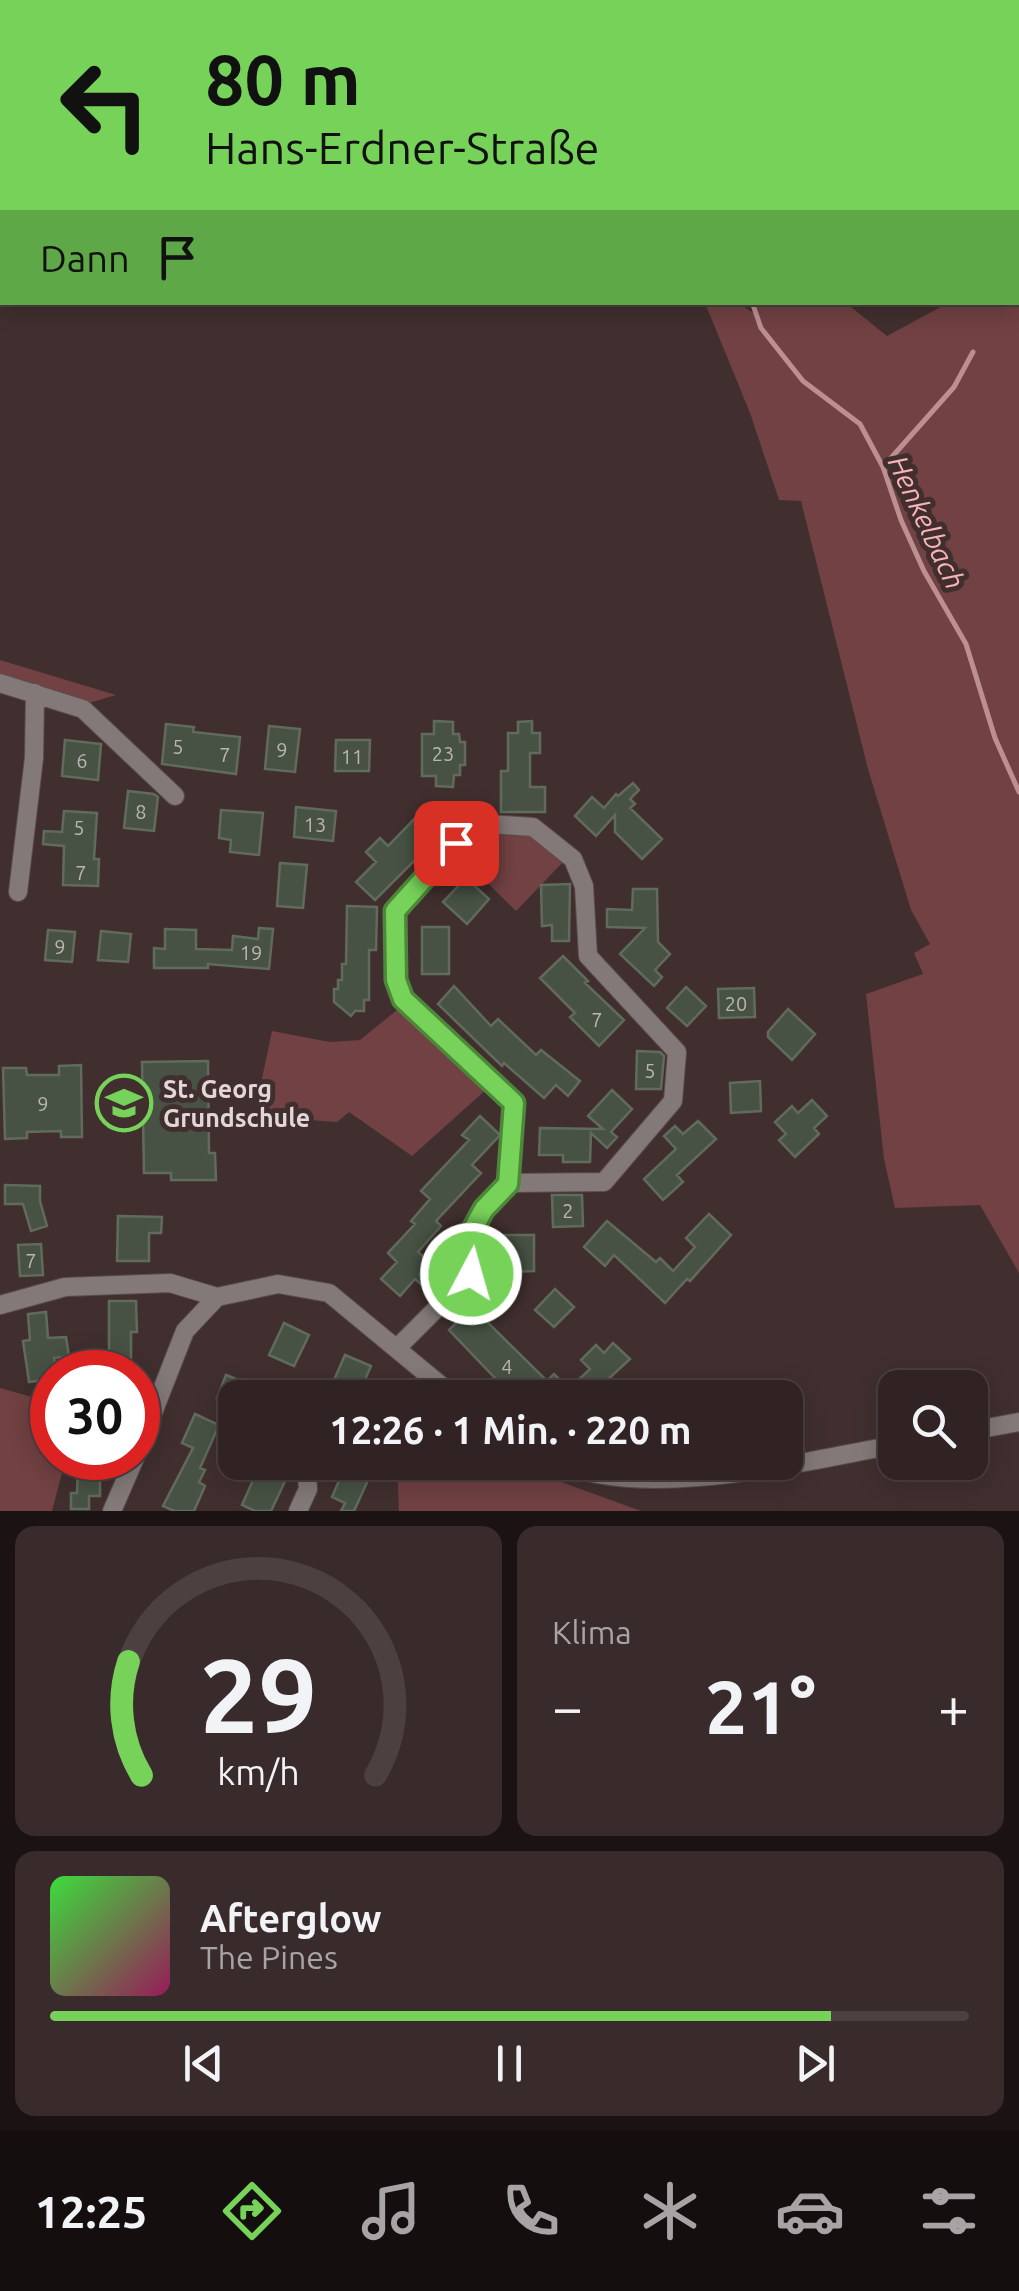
<!DOCTYPE html>
<html lang="de">
<meta charset="utf-8">
<style>
body{margin:0;font-family:Ubuntu,sans-serif;background:#392b2b;color:#f1f3f6;height:100vh;display:flex;flex-direction:column;font-size:38px;white-space:nowrap}
*{box-sizing:border-box;margin:0}
p{font-size:32px;color:#a8a4a6}
.icon{flex:none;width:55px;height:55px;fill:none;stroke:currentColor;stroke-width:2;stroke-linecap:round;stroke-linejoin:round}
.map{position:relative;height:1511px;overflow:hidden}
.details{display:flex;flex-direction:column;gap:15px;padding:15px;background:#1b1313;flex:1}
.details>*{flex:none}
.banner{position:absolute;left:0px;top:0px;width:1020px;height:305px;box-shadow:0 5px 25px #0003,0 0 0 2px #4c4041;background:#77d259;color:#111;overflow:hidden}
.buttons{position:absolute;left:878px;top:1370px;display:grid;gap:20px}
.buttons a{display:grid;place-items:center;width:110px;height:110px;border-radius:20px;background:#312323;box-shadow:0 5px 25px #0003,0 0 0 2px #4c4041;font-size:50px}
.speed{position:absolute;left:30px;top:1350px;display:flex;gap:20px;font-size:50px;font-weight:700;text-align:center}
.speed>*{display:grid;place-content:center;width:130px;height:130px;border-radius:50%;background:#312323;box-shadow:0 5px 25px #0003,0 0 0 2px #4c4041;line-height:1}
.speed .limit{border:15px solid #d22;background:#fff;color:#111}
.pin{position:absolute;display:grid;place-items:center;width:85px;height:85px;color:#fff;margin:-42px;border-radius:20px;box-shadow:0 5px 15px #0006}
.me{position:absolute;width:110px;margin:-55px;rotate:6deg;stroke-linejoin:round;filter:drop-shadow(0 0 8px #0008)}
.turn{display:flex;align-items:center;gap:35px;height:210px;padding:0 40px;font-size:45px}
.turn .icon{width:130px;height:130px;stroke-width:2.5}
.turn b{display:block;font-size:70px;line-height:85px}
.then{display:flex;align-items:center;height:95px;padding:0 40px;background:#0003;gap:20px;font-size:38px}
.big{font-size:75px;font-weight:700;line-height:1.1}
.details .tile{flex:1;display:flex;flex-direction:column;justify-content:center;gap:15px;min-width:0;padding:0 35px;border-radius:20px;background:#392b2b}
.details .dial{align-items:center;gap:0}
.dial svg{height:260px;overflow:visible;fill:none;stroke:#4c4041;stroke-width:7;stroke-linecap:round;text-anchor:middle}
.dial text{fill:#f1f3f6;stroke:none}
.song{display:flex;align-items:center;gap:30px}
.cover{width:120px;height:120px;border-radius:15px;background:linear-gradient(135deg,hsl(120 70% 55%),hsl(330 70% 35%))}
.played{height:10px;border-radius:5px;background:linear-gradient(90deg,#77d259 85%,#4c4041 85%)}
.keys{display:flex;justify-content:space-around;direction:ltr}
.heat{display:flex;justify-content:space-between;align-items:center;font-size:55px;direction:ltr}
.details .tiles{flex:1;display:grid;gap:15px;grid-template-columns:1fr 1fr}
.tile:last-child{grid-column:span 2}
.trip{position:absolute;left:218px;top:1380px;width:585px;height:100px;border-radius:20px;background:#312323;box-shadow:0 5px 25px #0003,0 0 0 2px #4c4041;font-weight:700;line-height:100px;text-align:center}
.tab-bar{display:flex;height:160px;justify-content:space-around;align-items:center;background:#140e0e;color:#a8a4a6}
.tab-bar .icon{width:70px;height:70px}
.tab-bar .on{color:#77d259}
.tab-bar b{font-size:45px;color:#f1f3f6}
.map>svg:first-child{display:block}
.green{fill:#714143}
.lines{fill:none;stroke-linecap:round;stroke-linejoin:round}
.stream{stroke:#bc8f91;stroke-width:5}
.building{fill:#475244;stroke:#606b5c;stroke-width:2.5}
.minor-casing{stroke:#5e4d4d;stroke-width:20}
.minor{stroke:#837979;stroke-width:18}
.route-casing{stroke:#4d883a;stroke-width:25}
.route{stroke:#77d259;stroke-width:18}
.labels{text-anchor:middle;dominant-baseline:central;stroke-width:10;stroke-linejoin:round;paint-order:stroke}
.number-label{font-size:20px;fill:#bbb5b2}
.poi-label{font-size:25px;font-weight:bold;fill:#e2d6d6;stroke:#412f2f;text-anchor:start}
.water-label{font-size:28px;font-style:italic;fill:#fbb4b6;stroke:#412f2f}
</style>
<div class="map">
<svg width="1019" height="1511" viewBox="0 0 1019 1511">
<rect width="100%" height="100%" fill="#412f2f"/>
<!-- green -->
<path class="green" d="M 1019,274 L 1019,1273 L 980,1205 L 895,1208 L 884,1159 L 866,994 L 923,974 L 914,953 L 930,944 L 911,910 L 868,769 L 801,501 L 779,500 L 750,413 L 705,303 L 738,303 L 754,313 L 751,303 L 846,303 L 887,336 L 948,303 L 1018,302 Z
M 0,660 L 116,695 L 89,703 L 0,677 Z
M 476,830 L 531,833 L 563,862 L 516,911 L 456,852 Z
M 402,1006 L 488,1088 L 412,1156 L 349,1112 L 337,1122 L 254,1116 L 272,1031 L 330,1042 L 360,1040 Z
M 0,1388 L 43,1400 L 52,1400 L 52,1458 L 66,1458 L 52,1511 L 0,1511 Z
M 397,1463 L 509,1463 L 641,1511 L 399,1511 Z"/>
<g class="lines">
<!-- stream -->
<path class="stream" d="M 646,0 L 648,2
M 752,302 L 761,328 L 803,381 L 860,424 L 883,467 L 901,520 L 924,571 L 966,644 L 995,738 L 1019,792
M 883,467 L 954,387 L 973,352"/>
</g>
<!-- building -->
<path class="building" d="M 434,721 L 453,722 L 453,734 L 459,734 L 460,742 L 465,742 L 465,765 L 460,765 L 460,775 L 454,775 L 453,787 L 436,786 L 436,776 L 422,776 L 422,734 L 434,734 Z
M 532,721 L 532,733 L 540,733 L 540,753 L 530,753 L 530,787 L 545,787 L 545,812 L 501,812 L 501,771 L 508,771 L 508,733 L 518,733 L 518,722 Z
M 166,724 L 194,727 L 193,732 L 240,737 L 236,774 L 162,764 Z
M 269,726 L 300,729 L 295,772 L 265,769 Z
M 65,740 L 101,744 L 98,780 L 62,776 Z
M 336,740 L 370,740 L 369,771 L 335,771 Z
M 633,783 L 639,790 L 630,799 L 635,804 L 630,808 L 662,839 L 642,859 L 615,832 L 615,815 L 596,836 L 575,816 L 592,797 L 604,808 L 616,794 L 618,796 Z
M 128,791 L 154,794 L 158,797 L 154,831 L 124,828 Z
M 296,807 L 336,811 L 333,841 L 294,837 Z
M 443,809 L 455,820 L 375,900 L 356,882 L 376,862 L 366,852 L 380,838 L 388,846 L 421,812 L 436,827 L 436,816 Z
M 221,810 L 263,813 L 259,855 L 230,852 L 231,840 L 219,838 Z
M 64,811 L 97,813 L 94,859 L 99,859 L 98,886 L 63,885 L 64,846 L 43,844 L 44,831 L 62,832 Z
M 280,863 L 307,865 L 303,908 L 277,906 Z
M 466,878 L 489,899 L 467,924 L 443,902 Z
M 570,884 L 569,941 L 552,941 L 552,925 L 542,926 L 541,885 Z
M 633,889 L 657,889 L 658,942 L 670,954 L 655,970 L 662,977 L 654,986 L 620,954 L 645,928 L 607,927 L 607,909 L 632,910 Z
M 347,906 L 377,907 L 376,950 L 369,950 L 369,1000 L 364,1000 L 364,1011 L 355,1011 L 351,1016 L 334,1002 L 334,989 L 338,989 L 338,980 L 342,980 L 342,964 L 346,964 Z
M 422,927 L 449,927 L 449,974 L 422,974 Z
M 259,928 L 273,929 L 269,969 L 208,964 L 208,968 L 154,968 L 154,948 L 165,949 L 165,929 L 196,930 L 196,949 L 232,950 L 233,936 L 258,939 Z
M 48,930 L 75,932 L 72,962 L 45,960 Z
M 101,931 L 131,934 L 128,962 L 98,960 Z
M 563,956 L 588,981 L 585,983 L 624,1020 L 599,1046 L 570,1017 L 575,1013 L 540,978 Z
M 454,986 L 491,1026 L 498,1019 L 536,1055 L 541,1050 L 580,1081 L 568,1096 L 556,1085 L 544,1098 L 504,1063 L 502,1066 L 438,1004 Z
M 686,987 L 706,1006 L 687,1026 L 667,1008 Z
M 754,988 L 755,1017 L 719,1018 L 718,989 Z
M 788,1009 L 815,1034 L 792,1060 L 768,1037 L 768,1032 Z
M 637,1051 L 660,1052 L 664,1056 L 661,1089 L 636,1089 Z
M 208,1061 L 209,1153 L 215,1153 L 216,1180 L 171,1180 L 171,1173 L 144,1173 L 142,1062 Z
M 81,1065 L 82,1137 L 61,1137 L 61,1131 L 27,1132 L 27,1138 L 5,1139 L 3,1068 L 26,1068 L 27,1075 L 59,1075 L 59,1066 Z
M 760,1081 L 761,1111 L 731,1113 L 730,1083 Z
M 612,1090 L 632,1109 L 611,1132 L 617,1137 L 607,1148 L 591,1133 L 590,1162 L 563,1162 L 563,1155 L 539,1155 L 540,1128 L 603,1129 L 588,1116 Z
M 812,1100 L 827,1116 L 814,1128 L 819,1134 L 795,1157 L 779,1140 L 786,1134 L 775,1122 L 792,1106 L 798,1113 Z
M 480,1116 L 500,1135 L 472,1165 L 481,1173 L 436,1221 L 441,1226 L 418,1252 L 438,1270 L 423,1286 L 415,1279 L 400,1296 L 381,1279 L 397,1262 L 388,1253 L 415,1224 L 411,1221 L 430,1199 L 421,1191 L 469,1140 L 462,1135 Z
M 698,1121 L 716,1139 L 677,1175 L 683,1182 L 663,1200 L 644,1179 L 676,1149 L 664,1136 L 675,1126 L 683,1134 Z
M 5,1185 L 40,1186 L 40,1201 L 47,1226 L 31,1231 L 23,1204 L 5,1204 Z
M 552,1195 L 582,1195 L 583,1226 L 553,1227 Z
M 709,1214 L 731,1235 L 690,1281 L 687,1279 L 665,1303 L 614,1255 L 605,1266 L 584,1247 L 607,1221 L 656,1262 L 660,1258 L 673,1271 L 695,1247 L 686,1238 Z
M 118,1216 L 162,1217 L 161,1233 L 149,1233 L 149,1261 L 117,1261 Z
M 505,1235 L 534,1235 L 534,1271 L 505,1272 Z
M 41,1244 L 43,1275 L 20,1276 L 18,1245 Z
M 555,1289 L 574,1307 L 554,1327 L 535,1310 Z
M 109,1301 L 136,1301 L 137,1332 L 131,1332 L 131,1372 L 98,1372 L 98,1351 L 109,1351 Z
M 472,1307 L 547,1381 L 554,1374 L 569,1389 L 590,1369 L 581,1360 L 596,1345 L 604,1353 L 613,1343 L 630,1359 L 588,1398 L 514,1398 L 449,1330 Z
M 46,1312 L 48,1338 L 66,1337 L 69,1356 L 54,1358 L 56,1372 L 52,1372 L 52,1379 L 29,1382 L 23,1341 L 30,1340 L 28,1314 Z
M 284,1323 L 309,1335 L 294,1366 L 269,1355 Z
M 345,1355 L 371,1366 L 360,1391 L 334,1380 Z
M 226,1375 L 251,1385 L 246,1398 L 235,1398 L 235,1405 L 217,1398 Z
M 195,1414 L 219,1425 L 200,1468 L 205,1470 L 199,1482 L 205,1486 L 194,1511 L 174,1511 L 163,1506 L 193,1448 L 182,1443 Z
M 261,1462 L 289,1473 L 271,1511 L 255,1511 L 242,1505 Z
M 78,1464 L 100,1465 L 100,1496 L 89,1496 L 89,1509 L 71,1509 L 71,1493 L 77,1493 Z
M 345,1467 L 369,1478 L 354,1511 L 341,1511 L 345,1503 L 332,1497 Z"/>
<g class="lines">
<!-- minor casing -->
<g class="minor-casing">
<path id="minor" d="M 0,683 L 83,709 L 175,796
M 18,892 L 34,758 L 35,693
M 0,1305 L 65,1287 L 170,1283 L 217,1297
M 398,1347 L 471,1274 L 475,1250 L 475,1227 L 484,1209 L 509,1183 L 515,1103 L 403,999 L 396,980 L 395,911 L 474,823 L 533,827 L 573,859 L 584,886 L 588,956 L 677,1052 L 673,1101 L 604,1182 L 509,1183
M 970,1431 L 1019,1422
M 138,1451 L 185,1331 L 217,1297 L 278,1284 L 329,1293 L 456,1398
M 559,1462 C 642,1502 805,1461 895,1445
M 112,1511 L 135,1458
M 298,1511 L 308,1489 L 306,1462"/>
</g>
<!-- minor -->
<use href="#minor" class="minor"/>
</g>
<g class="lines">
<!-- route casing -->
<g class="route-casing">
<path id="route" d="M 456,843 L 395,911 L 396,980 L 403,999 L 514,1103 L 508,1184 L 484,1209 L 474,1227 L 475,1250 L 471,1274"/>
</g>
<!-- route -->
<use href="#route" class="route"/>
</g>
<!-- icons -->
<defs>
<g id="school-ring" transform="scale(2.875)"><circle r="9.5" fill="#412f2f" stroke="#77d259" stroke-width="1.5"/><path d="M0-5L7-2L0 1L-7-2ZM-4 1L0 2.5L4 1V4Q0 6-4 4Z" fill="#77d259"/></g>
</defs>
<g fill-rule="evenodd">
<use href="#school-ring" x="124" y="1103"/>
</g>
<g class="labels">
<!-- number labels -->
<g class="number-label">
<text x="178" y="746">5</text>
<text x="282" y="749">9</text>
<text x="443" y="753">23</text>
<text x="225" y="754">7</text>
<text x="352" y="756">11</text>
<text x="82" y="760">6</text>
<text x="141" y="811">8</text>
<text x="315" y="824">13</text>
<text x="79" y="827">5</text>
<text x="81" y="872">7</text>
<text x="60" y="946">9</text>
<text x="251" y="952">19</text>
<text x="736" y="1003">20</text>
<text x="597" y="1019">7</text>
<text x="650" y="1070">5</text>
<text x="43" y="1103">9</text>
<text x="568" y="1210">2</text>
<text x="31" y="1260">7</text>
<text x="507" y="1366">4</text>
</g>
<!-- poi labels -->
<g class="poi-label">
<text x="163" y="1089">St. Georg<tspan x="163" dy="29">Grundschule</tspan></text>
</g>
<!-- water labels -->
<g class="water-label">
<text transform="translate(927 522) rotate(65)">Henkelbach</text>
</g>
</g>
</svg>
<div class="buttons">
<a><svg class="icon" aria-label="search" viewBox="0 0 24 24"><circle cx="10" cy="10" r="6"/><path d="M15 15l6 6"/></svg></a>
</div>
<div class="speed"><div class="limit">30</div></div>
<div class="pin" style="left:456px;top:843px;background:#d93025"><svg class="icon" aria-label="arrive" viewBox="0 0 24 24"><path d="M6 21V4h12l-3 4 3 4H6"/></svg></div>
<svg class="me" style="left:471px;top:1274px" viewBox="-20 -20 40 40"><circle r="17" fill="#77d259" stroke="#fff" stroke-width="3"/><path d="M0-11L8 9 0 5-8 9z" fill="#fff"/></svg>
<div class="trip">12:26 · 1 Min. · 220 m</div>
<div class="banner">
<div class="turn"><svg class="icon" aria-label="left" viewBox="0 0 24 24"><path d="M17 20v-9H6M10 6l-5 5 5 5"/></svg><div><b>80 m</b>Hans-Erdner-Straße</div></div>
<div class="then">Dann<svg class="icon" aria-label="arrive" viewBox="0 0 24 24"><path d="M6 21V4h12l-3 4 3 4H6"/></svg></div>
</div>
</div>
<section class="details">
<div class="tiles">
<div class="tile dial"><svg viewBox="0 0 100 80">
<path d="M14 69A42 42 0 1 1 86 69"/>
<path d="M14 69A42 42 0 0 1 10 34" stroke="#77d259"/>
<text x="50" y="56" font-size="32" font-weight="700">29</text>
<text x="50" y="72" font-size="11">km/h</text>
</svg></div>
<div class="tile"><p>Klima</p>
<div class="heat"><a>−</a><b class="big">21°</b><a>+</a></div>
</div>
<div class="tile">
<div class="song"><i class="cover"></i><div><b>Afterglow</b><p>The Pines</p></div></div>
<div class="played"></div>
<div class="keys"><svg class="icon" aria-label="previous" viewBox="0 0 24 24"><path d="M18 5L8 12l10 7zM5 5v14"/></svg><svg class="icon" aria-label="pause" viewBox="0 0 24 24"><path d="M8 5v14M16 5v14"/></svg><svg class="icon" aria-label="next" viewBox="0 0 24 24"><path d="M6 5l10 7-10 7zM19 5v14"/></svg></div>
</div>
</div>
</section>
<nav class="tab-bar">
<b>12:25</b>
<svg class="icon on" aria-label="directions" viewBox="0 0 24 24"><path d="M12 3l9 9-9 9-9-9zM9 14v-3h6M13 9l2 2-2 2"/></svg>
<svg class="icon" aria-label="music" viewBox="0 0 24 24"><path d="M9 18V5l10-2v13"/><circle cx="6" cy="18" r="3"/><circle cx="16" cy="16" r="3"/></svg>
<svg class="icon" aria-label="phone" viewBox="0 0 24 24"><path d="M5 4h4l2 5-3 2q2 4 5 5l2-3 5 2v4C11 20 4 13 5 4z"/></svg>
<svg class="icon" aria-label="climate" viewBox="0 0 24 24"><path d="M12 3v18M4 7l16 10M4 17L20 7"/></svg>
<svg class="icon" aria-label="car" viewBox="0 0 24 24"><path d="M5 17H2v-5l4-1 3-4h7l3 4 3 1v5h-3M9 17h6M6 11h13"/><circle cx="7" cy="17" r="2"/><circle cx="17" cy="17" r="2"/></svg>
<svg class="icon" aria-label="filters" viewBox="0 0 24 24"><path d="M4 7h16M4 17h16"/><circle cx="9" cy="7" r="2"/><circle cx="15" cy="17" r="2"/></svg>
</nav>
